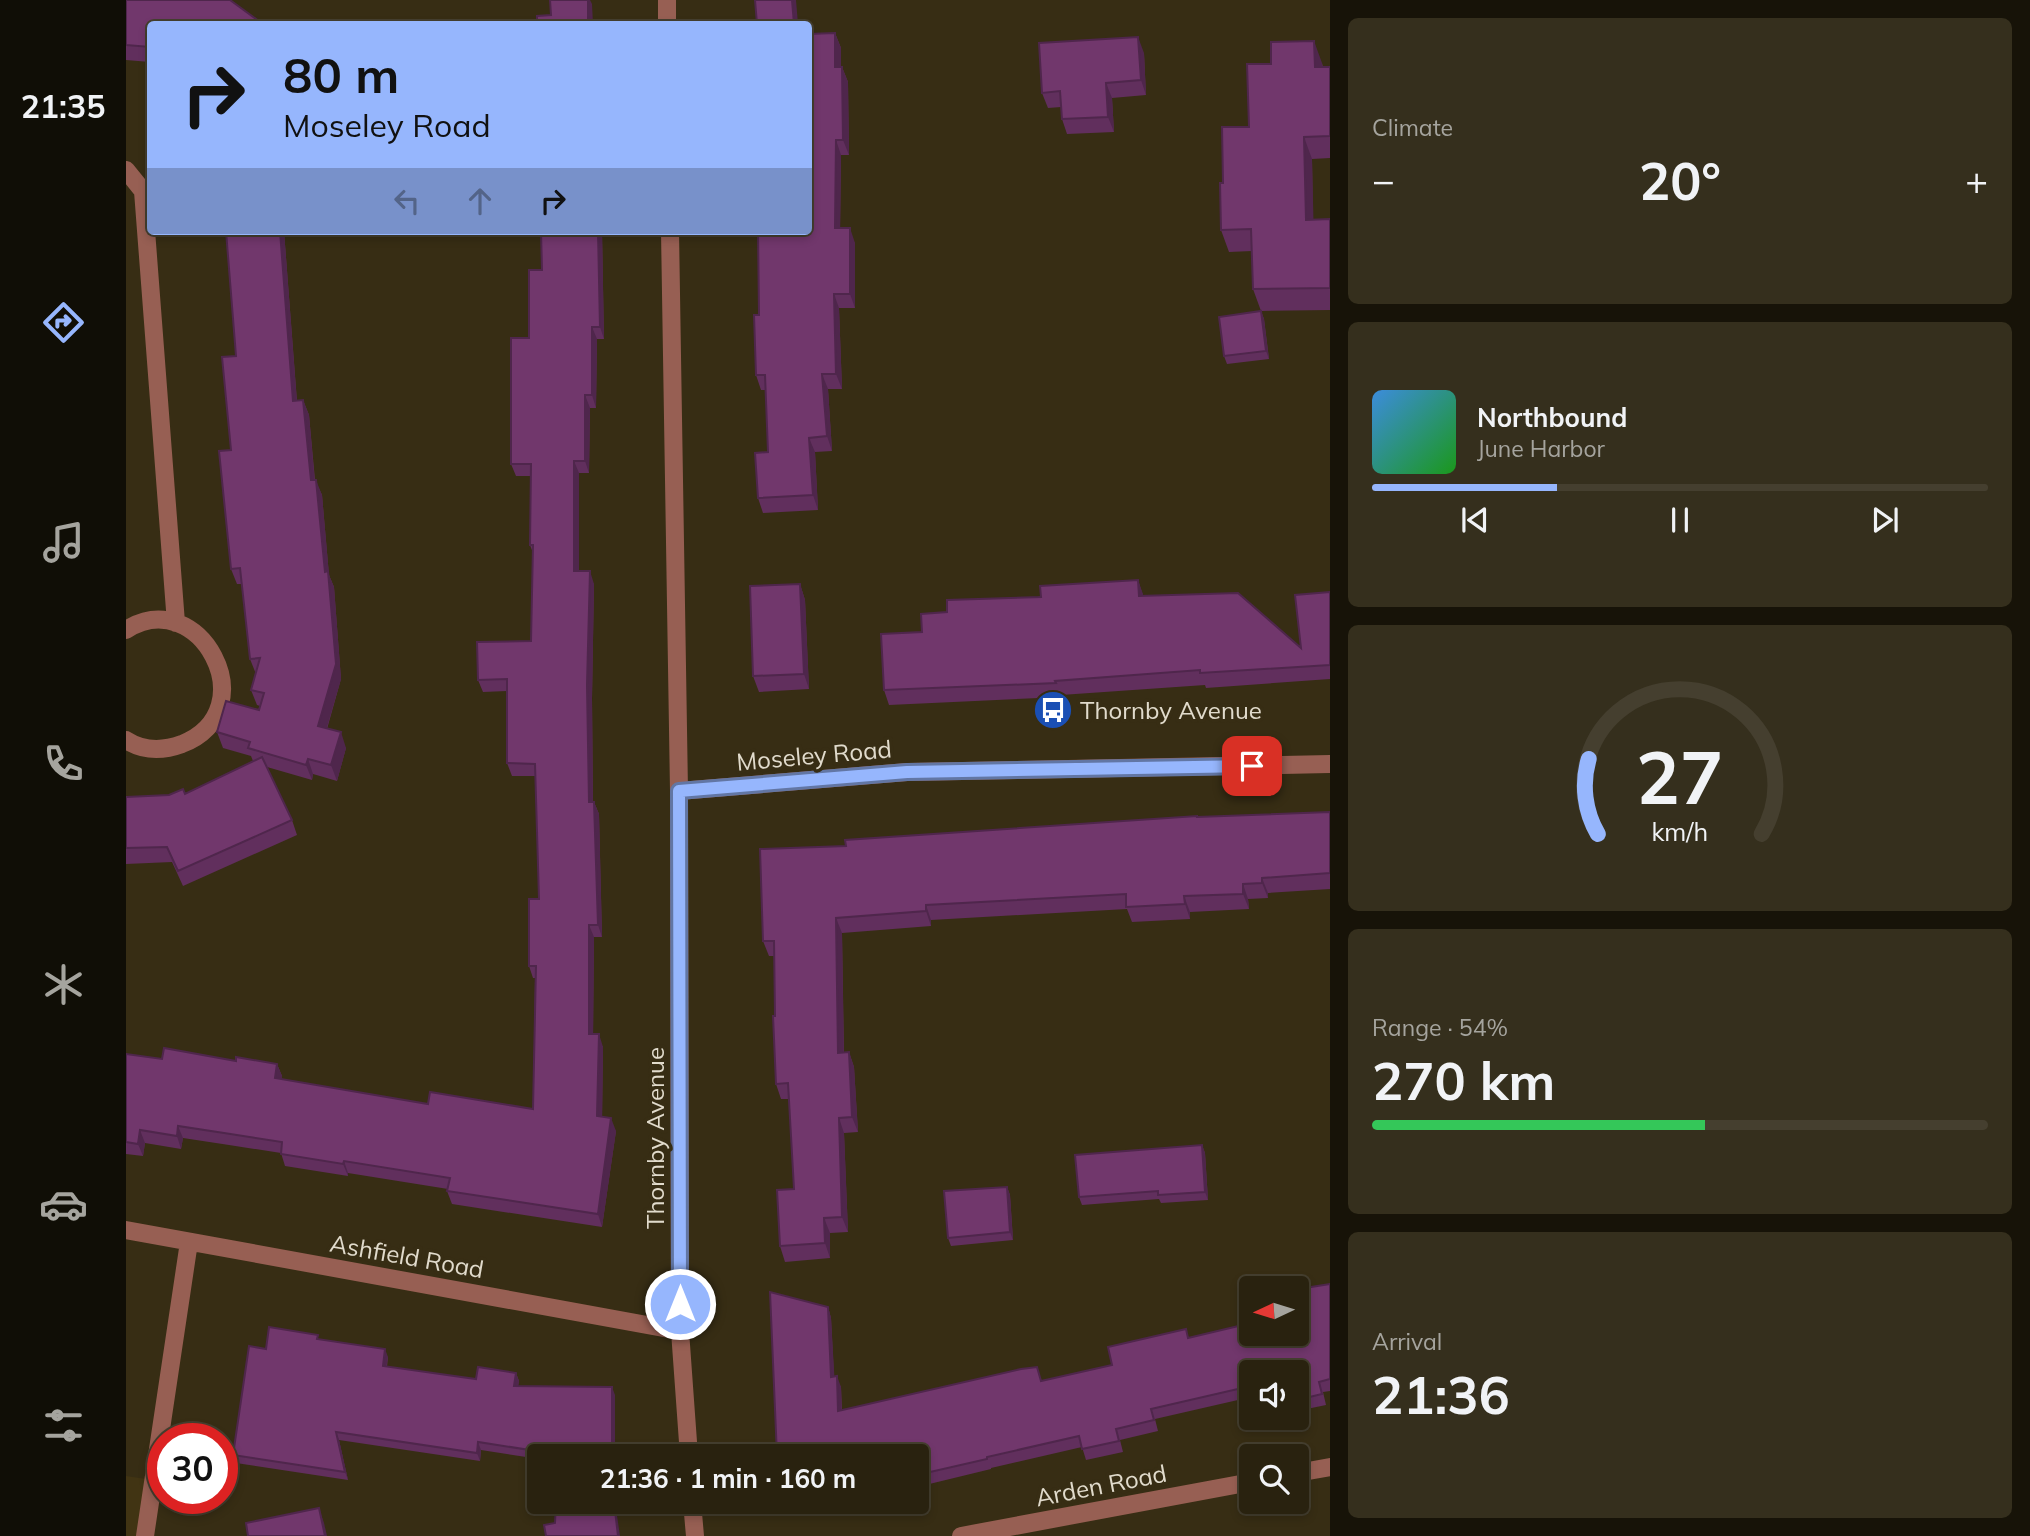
<!DOCTYPE html>
<meta charset="utf-8">
<style>
body{margin:0;font-family:Mulish,sans-serif;background:#352f1d;color:#f1f3f6;height:100vh;display:flex;flex-direction:column;font-size:26px;white-space:nowrap}
*{box-sizing:border-box;margin:0}
p{font-size:23px;color:#a5a49e}
.icon{flex:none;width:38px;height:38px;fill:none;stroke:currentColor;stroke-width:2;stroke-linecap:round;stroke-linejoin:round}
.map{position:relative;flex:1;overflow:hidden}
.details{display:flex;flex-direction:column;gap:18px;padding:18px;background:#171308;width:700px}
.details>*{flex:none}
.guide{position:absolute;left:21px;top:21px;width:665px;height:214px;border-radius:7px;box-shadow:0 4px 10px #0003,0 0 0 2px #453f2f;background:#96b6fd;color:#111;overflow:hidden}
.needle{width:46px;rotate:266deg}
.fabs{position:absolute;left:1113px;top:1276px;display:grid;gap:14px}
.fabs a{display:grid;place-items:center;width:70px;height:70px;border-radius:7px;background:#29220f;box-shadow:0 4px 10px #0003,0 0 0 2px #453f2f;font-size:35px}
.speed{position:absolute;left:21px;top:1423px;display:flex;gap:14px;font-size:35px;font-weight:700;text-align:center}
.speed>*{display:grid;place-content:center;width:91px;height:91px;border-radius:50%;background:#29220f;box-shadow:0 4px 10px #0003,0 0 0 2px #453f2f;line-height:1}
.speed .limit{border:10px solid #d22;background:#fff;color:#111}
.pin{position:absolute;display:grid;place-items:center;width:60px;height:60px;color:#fff;margin:-30px;border-radius:14px;box-shadow:0 4px 10px #0006}
.me{position:absolute;width:77px;margin:-38px;rotate:0deg;stroke-linejoin:round;filter:drop-shadow(0 0 5px #0008)}
.turn{display:flex;align-items:center;gap:24px;height:147px;padding:0 21px;font-size:32px}
.turn .icon{width:91px;height:91px;stroke-width:2.5}
.turn b{display:block;font-size:49px;line-height:60px}
.lanes{display:flex;align-items:center;height:66px;padding:0 21px;background:#0003;justify-content:center;gap:35px;direction:ltr}
.lanes .off{opacity:.35}
.big{font-size:52px;font-weight:700;line-height:1.1}
.details .card{flex:1;display:flex;flex-direction:column;justify-content:center;gap:10px;min-width:0;padding:0 24px;border-radius:10px;background:#352f1d}
.details .dial{align-items:center;gap:0}
.dial svg{height:182px;overflow:visible;fill:none;stroke:#453f2f;stroke-width:7;stroke-linecap:round;text-anchor:middle}
.dial text{fill:#f1f3f6;stroke:none}
.song{display:flex;align-items:center;gap:21px}
.cover{width:84px;height:84px;border-radius:10px;background:linear-gradient(135deg,hsl(210 70% 55%),hsl(120 70% 35%))}
.played{height:7px;border-radius:4px;background:linear-gradient(90deg,#96b6fd 30%,#453f2f 30%)}
.keys{display:flex;justify-content:space-around;direction:ltr}
.heat{display:flex;justify-content:space-between;align-items:center;font-size:38px;direction:ltr}
.charge{height:10px;border-radius:5px;background:linear-gradient(90deg,#34c759 54%,#453f2f 0)}
.trip{position:absolute;left:401px;top:1444px;width:402px;height:70px;border-radius:7px;background:#29220f;box-shadow:0 4px 10px #0003,0 0 0 2px #453f2f;font-weight:700;line-height:70px;text-align:center}
main{display:flex;flex:1;min-height:0}
.tab-bar{display:flex;flex-direction:column;width:126px;justify-content:space-around;align-items:center;background:#100e06;color:#a5a49e}
.tab-bar .icon{width:49px;height:49px}
.tab-bar .on{color:#96b6fd}
.tab-bar b{font-size:32px;color:#f1f3f6}
.map>svg:first-child{display:block}
.built{fill:#413413}
.lines{fill:none;stroke-linecap:round;stroke-linejoin:round}
.minor{stroke:#975f53;stroke-width:18}
.wall{fill:#612f5d}
.shaded-wall{fill:#4f264c}
.building{fill:#71376c;stroke:#4f264c;stroke-width:2}
.route-casing{stroke:#6276a4;stroke-width:18}
.route{stroke:#96b6fd;stroke-width:12}
.labels{text-anchor:middle;dominant-baseline:central;stroke-width:7;stroke-linejoin:round;paint-order:stroke}
.poi-label{font-size:24px;fill:#e1dbcc;stroke:#372d14;text-anchor:start}
.street-label{font-size:24px;fill:#e1dbcc;stroke:#372d14}
</style>
<main>
<nav class="tab-bar">
<b>21:35</b>
<svg class="icon on" aria-label="directions" viewBox="0 0 24 24"><path d="M12 3l9 9-9 9-9-9zM9 14v-3h6M13 9l2 2-2 2"/></svg>
<svg class="icon" aria-label="music" viewBox="0 0 24 24"><path d="M9 18V5l10-2v13"/><circle cx="6" cy="18" r="3"/><circle cx="16" cy="16" r="3"/></svg>
<svg class="icon" aria-label="phone" viewBox="0 0 24 24"><path d="M5 4h4l2 5-3 2q2 4 5 5l2-3 5 2v4C11 20 4 13 5 4z"/></svg>
<svg class="icon" aria-label="climate" viewBox="0 0 24 24"><path d="M12 3v18M4 7l16 10M4 17L20 7"/></svg>
<svg class="icon" aria-label="car" viewBox="0 0 24 24"><path d="M5 17H2v-5l4-1 3-4h7l3 4 3 1v5h-3M9 17h6M6 11h13"/><circle cx="7" cy="17" r="2"/><circle cx="17" cy="17" r="2"/></svg>
<svg class="icon" aria-label="filters" viewBox="0 0 24 24"><path d="M4 7h16M4 17h16"/><circle cx="9" cy="7" r="2"/><circle cx="15" cy="17" r="2"/></svg>
</nav>
<div class="map">
<svg width="1204" height="1536" viewBox="0 0 1204 1536">
<rect width="100%" height="100%" fill="#372d14"/>
<!-- built -->
<path class="built" d="M 0,1476 L 27,1480 L 19,1536 L 0,1536 Z"/>
<g class="lines">
<!-- minor -->
<path class="minor" d="M 541,0 L 541,24
M 0,170 L 17,191 L 50,623
M 544,231 L 553,791 L 554,1331 L 563,1456
M 0,630 C 73,583 142,710 56,744 C 37,751 17,751 0,740
M 553,791 L 781,772 L 1204,764
M 0,1230 L 554,1331
M 1171,1473 L 1204,1467
M 566,1502 L 569,1536
M 19,1536 L 63,1242
M 835,1536 L 1125,1482"/>
</g>
<!-- wall -->
<path class="wall" d="M 0,0 L 24,24 L 24,62 L 0,60 Z
M 709,33 L 715,48 L 715,67 L 716,67 L 722,82 L 723,155 L 715,155 L 714,228 L 729,243 L 729,308 L 713,308 L 716,389 L 702,389 L 706,451 L 689,452 L 692,510 L 637,513 L 632,498 L 642,452 L 640,390 L 635,390 L 630,375 L 633,315 Z
M 1018,53 L 1020,95 L 986,98 L 988,132 L 941,134 L 936,119 L 935,107 L 922,108 L 916,93 Z
M 1196,63 L 1197,67 L 1204,67 L 1204,158 L 1186,159 L 1187,220 L 1204,219 L 1204,310 L 1135,311 L 1127,289 L 1126,251 L 1103,252 L 1095,230 L 1097,183 Z
M 100,231 L 158,231 L 171,401 L 177,400 L 183,415 L 189,480 L 196,495 L 203,575 L 208,587 L 215,679 L 201,729 L 220,748 L 211,781 L 187,774 L 186,780 L 141,767 L 166,820 L 171,835 L 57,886 L 46,862 L 0,864 L 0,797 L 59,794 L 127,761 L 125,756 L 97,748 L 91,732 L 133,710 L 134,706 L 131,705 L 125,690 L 130,674 L 124,659 L 116,584 L 111,584 L 105,569 L 105,450 L 110,356 Z
M 415,231 L 476,231 L 478,339 L 471,339 L 470,408 L 464,408 L 463,473 L 453,473 L 453,571 L 468,584 L 466,698 L 467,802 L 468,802 L 473,814 L 476,937 L 468,937 L 467,1034 L 477,1047 L 476,1117 L 490,1131 L 476,1227 L 326,1204 L 321,1191 L 322,1189 L 222,1173 L 222,1176 L 159,1166 L 155,1153 L 103,1145 L 57,1138 L 55,1149 L 19,1143 L 17,1156 L 0,1154 L 0,1054 L 36,1059 L 110,1061 L 151,1064 L 156,1076 L 155,1079 L 302,1104 L 407,1109 L 409,978 L 407,978 L 403,966 L 413,899 L 409,776 L 386,776 L 381,763 L 381,691 L 357,692 L 352,680 L 405,641 L 407,553 L 404,545 L 405,476 L 390,476 L 385,464 L 403,338 L 416,270 Z
M 1135,311 L 1138,319 L 1143,359 L 1101,364 L 1098,356 Z
M 1012,580 L 1017,596 L 1175,648 L 1204,592 L 1204,679 L 1080,688 L 1079,685 L 935,695 L 935,697 L 763,705 L 758,690 L 796,632 L 821,612 Z
M 674,584 L 679,600 L 683,689 L 633,692 L 627,676 Z
M 1204,812 L 1204,889 L 1142,893 L 1142,898 L 1122,899 L 1123,909 L 1064,912 L 1064,919 L 1006,922 L 1001,909 L 805,920 L 805,926 L 716,933 L 718,1052 L 723,1052 L 728,1067 L 732,1132 L 718,1133 L 722,1232 L 704,1233 L 704,1258 L 659,1262 L 654,1246 L 668,1189 L 663,1099 L 655,1099 L 650,1084 L 648,956 L 643,956 L 637,941 L 720,846 L 1072,817 Z
M 1076,1145 L 1079,1153 L 1082,1200 L 1035,1203 L 1033,1199 L 956,1205 L 953,1197 Z
M 881,1187 L 884,1195 L 887,1240 L 825,1246 L 822,1238 Z
M 1204,1284 L 1204,1391 L 1197,1392 L 1200,1405 L 1171,1411 L 1171,1372 L 1125,1372 L 1125,1397 L 1029,1419 L 1032,1431 L 994,1440 L 997,1452 L 960,1460 L 956,1447 L 865,1468 L 865,1469 L 791,1487 L 791,1456 L 651,1456 L 702,1307 L 705,1318 L 708,1376 L 715,1387 L 716,1410 L 916,1381 L 986,1365 L 1063,1337 L 1171,1334 Z
M 194,1340 L 262,1357 L 261,1367 L 350,1379 L 390,1373 L 393,1381 L 392,1386 L 489,1395 L 489,1456 L 413,1456 L 413,1459 L 355,1450 L 354,1461 L 213,1440 L 222,1480 L 110,1463 L 107,1455 Z"/>
<!-- shaded-wall -->
<path class="shaded-wall" d="M 462,0 L 464,0 L 466,4 L 467,24 L 462,24 Z
M 666,0 L 670,0 L 672,24 L 668,24 Z
M 709,33 L 715,48 L 715,82 L 709,67 Z
M 1012,37 L 1018,53 L 1020,95 L 1015,80 Z
M 1188,41 L 1196,63 L 1197,89 L 1189,67 Z
M 716,67 L 722,82 L 723,155 L 717,140 Z
M 980,83 L 986,98 L 988,132 L 982,117 Z
M 1178,137 L 1186,159 L 1188,242 L 1180,220 Z
M 710,140 L 715,155 L 714,243 L 709,228 Z
M 724,228 L 729,243 L 729,308 L 724,294 Z
M 154,231 L 158,231 L 172,416 L 167,401 Z
M 472,231 L 476,231 L 478,339 L 474,327 Z
M 708,294 L 713,308 L 716,389 L 710,374 Z
M 1135,311 L 1138,319 L 1143,359 L 1140,351 Z
M 466,327 L 471,339 L 470,408 L 466,395 Z
M 696,374 L 702,389 L 706,451 L 701,436 Z
M 459,395 L 464,408 L 463,473 L 459,461 Z
M 177,400 L 183,415 L 190,496 L 185,480 Z
M 683,438 L 689,452 L 692,510 L 687,495 Z
M 448,461 L 453,473 L 453,583 L 448,571 Z
M 190,480 L 196,495 L 203,575 L 208,587 L 215,679 L 197,741 L 192,726 L 199,572 Z
M 464,571 L 468,584 L 466,698 L 467,815 L 463,802 L 461,685 Z
M 1012,580 L 1017,594 L 1018,611 L 1013,596 Z
M 674,584 L 679,600 L 683,689 L 678,674 Z
M 215,732 L 220,748 L 211,781 L 205,765 Z
M 182,759 L 187,774 L 186,780 L 180,765 Z
M 468,802 L 473,814 L 476,937 L 472,925 Z
M 1136,878 L 1142,893 L 1142,898 L 1136,883 Z
M 1117,884 L 1122,899 L 1123,909 L 1117,894 Z
M 1058,896 L 1064,912 L 1064,919 L 1059,904 Z
M 800,905 L 805,920 L 805,926 L 800,911 Z
M 710,918 L 716,933 L 718,1068 L 712,1053 Z
M 463,925 L 468,937 L 467,1047 L 463,1034 Z
M 473,1034 L 477,1047 L 476,1129 L 471,1116 Z
M 723,1052 L 728,1067 L 732,1132 L 726,1117 Z
M 151,1064 L 156,1076 L 154,1091 L 149,1078 Z
M 485,1118 L 490,1131 L 476,1227 L 472,1214 Z
M 713,1118 L 718,1133 L 722,1232 L 716,1217 Z
M 52,1126 L 57,1138 L 55,1149 L 51,1136 Z
M 14,1130 L 19,1143 L 17,1156 L 12,1144 Z
M 1076,1145 L 1079,1153 L 1082,1200 L 1079,1192 Z
M 218,1161 L 222,1173 L 222,1176 L 217,1164 Z
M 881,1187 L 884,1195 L 887,1240 L 884,1232 Z
M 698,1218 L 704,1233 L 704,1258 L 699,1243 Z
M 702,1307 L 705,1318 L 709,1387 L 705,1377 Z
M 259,1349 L 262,1357 L 259,1374 L 257,1366 Z
M 390,1373 L 393,1381 L 391,1394 L 388,1386 Z
M 711,1376 L 715,1387 L 716,1422 L 712,1411 Z
M 486,1387 L 489,1395 L 489,1456 L 486,1456 Z
M 210,1432 L 213,1440 L 222,1480 L 219,1472 Z
M 352,1442 L 355,1450 L 354,1461 L 351,1453 Z
M 488,1502 L 489,1502 L 494,1536 L 492,1536 Z
M 193,1508 L 198,1523 L 201,1536 L 199,1536 Z"/>
<!-- building -->
<path class="building" d="M 0,0 L 104,0 L 137,24 L 24,24 L 24,47 L 0,45 Z
M 424,0 L 462,0 L 462,24 L 411,24 L 411,16 L 425,15 Z
M 629,0 L 666,0 L 668,24 L 631,24 Z
M 709,33 L 709,67 L 716,67 L 717,140 L 710,140 L 709,228 L 724,228 L 724,294 L 708,294 L 710,374 L 696,374 L 701,436 L 683,438 L 687,495 L 632,498 L 629,453 L 642,452 L 639,375 L 630,375 L 628,315 L 633,315 L 632,231 L 682,231 L 682,34 Z
M 1012,37 L 1015,80 L 980,83 L 982,117 L 936,119 L 934,91 L 916,93 L 913,43 Z
M 1188,41 L 1189,67 L 1204,67 L 1204,136 L 1178,137 L 1180,220 L 1204,219 L 1204,288 L 1127,289 L 1125,229 L 1095,230 L 1094,183 L 1097,183 L 1096,127 L 1123,127 L 1121,64 L 1145,64 L 1145,42 Z
M 100,231 L 154,231 L 167,401 L 177,400 L 185,480 L 190,480 L 199,572 L 202,571 L 210,664 L 192,726 L 215,732 L 205,765 L 182,759 L 180,765 L 122,748 L 124,742 L 91,732 L 100,701 L 133,710 L 138,693 L 125,690 L 134,658 L 124,659 L 114,568 L 105,569 L 93,451 L 105,450 L 96,357 L 110,356 Z
M 415,231 L 472,231 L 474,327 L 466,327 L 466,395 L 459,395 L 459,461 L 448,461 L 448,571 L 464,571 L 461,685 L 463,802 L 468,802 L 472,925 L 463,925 L 463,1034 L 473,1034 L 471,1116 L 485,1118 L 472,1214 L 321,1191 L 324,1178 L 218,1161 L 217,1164 L 155,1154 L 156,1142 L 98,1133 L 52,1126 L 51,1136 L 14,1130 L 12,1144 L 0,1142 L 0,1054 L 36,1059 L 38,1048 L 110,1061 L 110,1057 L 151,1064 L 149,1078 L 302,1104 L 304,1092 L 407,1109 L 410,966 L 403,966 L 403,899 L 413,899 L 409,764 L 381,763 L 381,679 L 352,680 L 351,642 L 405,641 L 407,545 L 404,545 L 405,464 L 385,464 L 385,338 L 403,338 L 403,270 L 416,270 Z
M 1135,311 L 1140,351 L 1098,356 L 1093,317 Z
M 1012,580 L 1013,596 L 1112,593 L 1175,648 L 1169,595 L 1204,592 L 1204,665 L 1074,673 L 1074,670 L 929,681 L 930,683 L 758,690 L 755,634 L 796,632 L 795,614 L 821,612 L 821,600 L 915,597 L 914,586 Z
M 674,584 L 678,674 L 627,676 L 624,586 Z
M 136,757 L 166,820 L 52,871 L 41,847 L 0,848 L 0,797 L 43,795 L 57,789 L 59,794 Z
M 1204,812 L 1204,873 L 1136,878 L 1136,883 L 1117,884 L 1117,894 L 1058,896 L 1059,904 L 1000,907 L 1000,894 L 800,905 L 800,911 L 710,918 L 712,1053 L 723,1052 L 726,1117 L 713,1118 L 716,1217 L 698,1218 L 699,1243 L 654,1246 L 651,1190 L 668,1189 L 662,1083 L 650,1084 L 647,1016 L 649,1016 L 648,941 L 637,941 L 634,849 L 720,846 L 719,840 L 1071,816 L 1071,817 Z
M 1076,1145 L 1079,1192 L 1032,1195 L 1032,1191 L 953,1197 L 949,1155 Z
M 881,1187 L 884,1232 L 822,1238 L 818,1191 Z
M 1204,1284 L 1204,1379 L 1193,1382 L 1196,1394 L 1171,1400 L 1171,1372 L 1125,1372 L 1125,1386 L 1025,1409 L 1028,1420 L 990,1429 L 993,1441 L 956,1449 L 953,1436 L 861,1457 L 861,1459 L 791,1475 L 791,1456 L 651,1456 L 644,1292 L 702,1307 L 705,1377 L 711,1376 L 712,1411 L 895,1369 L 911,1367 L 915,1381 L 986,1365 L 982,1347 L 1060,1329 L 1062,1338 L 1125,1323 L 1125,1334 L 1171,1334 L 1171,1301 L 1179,1288 Z
M 143,1327 L 192,1335 L 191,1339 L 259,1349 L 257,1366 L 350,1379 L 352,1367 L 390,1373 L 388,1386 L 486,1387 L 486,1456 L 430,1456 L 430,1454 L 352,1442 L 351,1453 L 210,1432 L 219,1472 L 107,1455 L 123,1346 L 140,1349 Z
M 430,1502 L 488,1502 L 492,1536 L 420,1536 L 418,1525 L 429,1523 Z
M 193,1508 L 199,1536 L 122,1536 L 120,1523 Z"/>
<g class="lines">
<!-- route casing -->
<g class="route-casing">
<path id="route" d="M 554,1304 L 553,791 L 781,772 L 1126,766"/>
</g>
<!-- route -->
<use href="#route" class="route"/>
</g>
<!-- icons -->
<defs>
<g id="bus-disc" transform="scale(2.0125)"><circle r="9.5" fill="#1a4fb4" stroke="#372d14"/><path d="M-5-6H5V4H4V6H2V4H-2V6H-4V4H-5ZM-3.5-4V0h7V-4ZM-3.5 1.2v1.5H-2V1.2ZM2 1.2v1.5H3.5V1.2Z" fill="#fff"/></g>
</defs>
<g fill-rule="evenodd">
<use href="#bus-disc" x="927" y="710"/>
</g>
<g class="labels">
<!-- poi labels -->
<g class="poi-label">
<text x="954" y="710">Thornby Avenue</text>
</g>
<!-- street labels -->
<g class="street-label">
<text transform="translate(688 755) rotate(-5)">Moseley Road</text>
<text transform="translate(529 1138) rotate(-90)">Thornby Avenue</text>
<text transform="translate(281 1256) rotate(10)">Ashfield Road</text>
<text transform="translate(975 1485) rotate(-11)">Arden Road</text>
</g>
</g>
</svg>
<div class="fabs">
<a><svg class="needle" viewBox="-14 -14 28 28"><path d="M0-13l5 13h-10z" fill="#e53935"/><path d="M0 13l5-13h-10z" fill="#a5a49e"/></svg></a>
<a><svg class="icon" aria-label="sound" viewBox="0 0 24 24"><path d="M4 9h4l5-4v14l-5-4H4zM17 9q2 3 0 6"/></svg></a>
<a><svg class="icon" aria-label="search" viewBox="0 0 24 24"><circle cx="10" cy="10" r="6"/><path d="M15 15l6 6"/></svg></a>
</div>
<div class="speed"><div class="limit">30</div></div>
<div class="pin" style="left:1126px;top:766px;background:#d93025"><svg class="icon" aria-label="arrive" viewBox="0 0 24 24"><path d="M6 21V4h12l-3 4 3 4H6"/></svg></div>
<svg class="me" style="left:554px;top:1304px" viewBox="-20 -20 40 40"><circle r="17" fill="#96b6fd" stroke="#fff" stroke-width="3"/><path d="M0-11L8 9 0 5-8 9z" fill="#fff"/></svg>
<div class="trip">21:36 · 1 min · 160 m</div>
<div class="guide">
<div class="turn"><svg class="icon" aria-label="right" viewBox="0 0 24 24"><path d="M7 20v-9h11M14 6l5 5-5 5"/></svg><div><b>80 m</b>Moseley Road</div></div>
<div class="lanes"><svg class="icon off" aria-label="left" viewBox="0 0 24 24"><path d="M17 20v-9H6M10 6l-5 5 5 5"/></svg><svg class="icon off" aria-label="ahead" viewBox="0 0 24 24"><path d="M12 20V5M6 11l6-6 6 6"/></svg><svg class="icon" aria-label="right" viewBox="0 0 24 24"><path d="M7 20v-9h11M14 6l5 5-5 5"/></svg></div>
</div>
</div>
<section class="details">
<div class="card"><p>Climate</p>
<div class="heat"><a>−</a><b class="big">20°</b><a>+</a></div>
</div>
<div class="card">
<div class="song"><i class="cover"></i><div><b>Northbound</b><p>June Harbor</p></div></div>
<div class="played"></div>
<div class="keys"><svg class="icon" aria-label="previous" viewBox="0 0 24 24"><path d="M18 5L8 12l10 7zM5 5v14"/></svg><svg class="icon" aria-label="pause" viewBox="0 0 24 24"><path d="M8 5v14M16 5v14"/></svg><svg class="icon" aria-label="next" viewBox="0 0 24 24"><path d="M6 5l10 7-10 7zM19 5v14"/></svg></div>
</div>
<div class="card dial"><svg viewBox="0 0 100 80">
<path d="M14 69A42 42 0 1 1 86 69"/>
<path d="M14 69A42 42 0 0 1 10 36" stroke="#96b6fd"/>
<text x="50" y="56" font-size="32" font-weight="700">27</text>
<text x="50" y="72" font-size="11">km/h</text>
</svg></div>
<div class="card"><p>Range · 54%</p><b class="big">270 km</b><div class="charge"></div></div>
<div class="card"><p>Arrival</p><b class="big">21:36</b></div>
</section>
</main>
